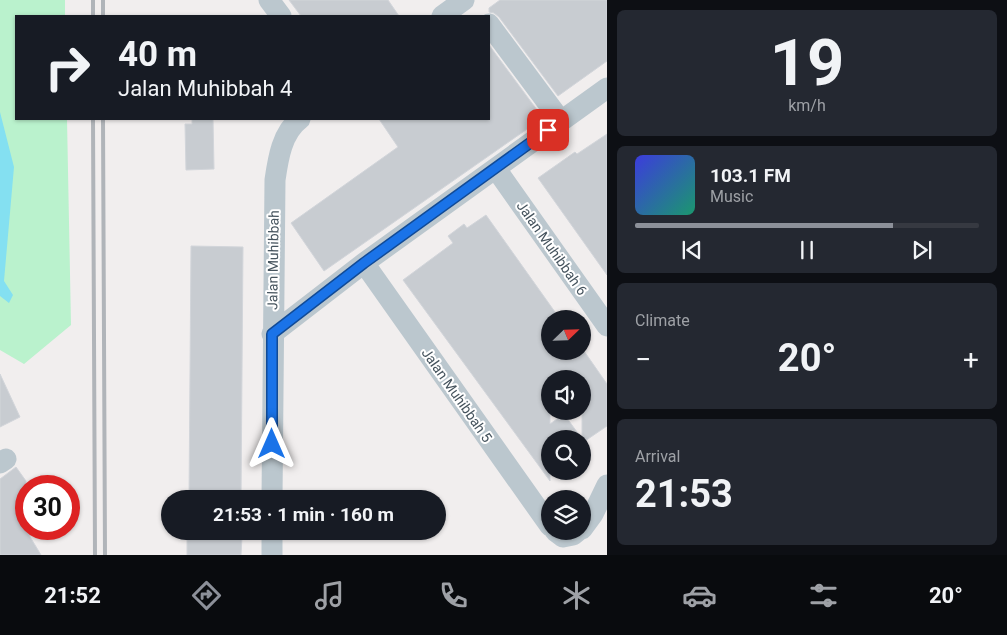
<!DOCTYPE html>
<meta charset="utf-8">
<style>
body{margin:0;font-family:Roboto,sans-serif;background:#242831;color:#f1f3f6;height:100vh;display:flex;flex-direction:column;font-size:19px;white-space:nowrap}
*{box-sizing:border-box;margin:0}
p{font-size:16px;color:#9ea1a6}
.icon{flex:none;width:28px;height:28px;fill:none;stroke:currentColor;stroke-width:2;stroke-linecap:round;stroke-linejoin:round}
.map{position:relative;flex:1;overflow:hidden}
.panel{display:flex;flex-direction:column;gap:10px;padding:10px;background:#0d0f14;width:400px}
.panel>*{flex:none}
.hud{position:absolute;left:15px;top:15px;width:475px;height:105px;border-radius:0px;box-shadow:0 1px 4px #0004;background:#171b24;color:#f1f3f6;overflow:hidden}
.needle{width:32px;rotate:67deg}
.tools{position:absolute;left:541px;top:310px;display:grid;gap:10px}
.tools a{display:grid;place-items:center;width:50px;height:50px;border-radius:50%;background:#171b24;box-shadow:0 1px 4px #0004;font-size:25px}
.speed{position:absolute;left:15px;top:475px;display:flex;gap:10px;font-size:25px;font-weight:700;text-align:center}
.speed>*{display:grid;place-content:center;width:65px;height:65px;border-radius:50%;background:#171b24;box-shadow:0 1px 4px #0004;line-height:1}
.speed .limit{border:8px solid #d22;background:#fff;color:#111}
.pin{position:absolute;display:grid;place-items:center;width:42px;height:42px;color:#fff;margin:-21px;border-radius:10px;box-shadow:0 2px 8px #0006}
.me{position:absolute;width:55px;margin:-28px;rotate:0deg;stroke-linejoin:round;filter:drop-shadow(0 0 4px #0008)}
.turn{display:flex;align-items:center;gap:18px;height:105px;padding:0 20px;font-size:22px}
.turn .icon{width:65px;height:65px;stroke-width:2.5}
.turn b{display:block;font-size:35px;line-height:42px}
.big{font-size:38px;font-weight:700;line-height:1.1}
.panel .card{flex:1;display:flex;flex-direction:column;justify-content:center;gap:8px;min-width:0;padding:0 18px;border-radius:8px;background:#242831}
.panel .dial{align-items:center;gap:0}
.dial b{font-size:65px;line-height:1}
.song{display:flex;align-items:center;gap:15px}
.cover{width:60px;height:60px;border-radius:8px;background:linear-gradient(135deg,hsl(240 70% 55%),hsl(160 70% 35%))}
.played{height:5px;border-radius:2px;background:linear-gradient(90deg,#8c9099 75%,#363941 75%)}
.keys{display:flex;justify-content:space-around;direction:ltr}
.heat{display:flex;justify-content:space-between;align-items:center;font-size:28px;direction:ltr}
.trip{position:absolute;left:161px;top:490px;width:285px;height:50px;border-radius:25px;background:#171b24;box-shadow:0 1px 4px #0004;font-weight:700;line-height:50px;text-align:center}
.menu{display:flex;height:80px;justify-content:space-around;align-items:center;background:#090b0e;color:#9ea1a6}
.menu .icon{width:35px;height:35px}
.menu .active{color:#8c9099}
.menu b{font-size:22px;color:#f1f3f6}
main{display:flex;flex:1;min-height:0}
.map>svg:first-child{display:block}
.green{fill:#baf2cd}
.water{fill:#84e0f1}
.building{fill:#c8ccd1;stroke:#d2d5da}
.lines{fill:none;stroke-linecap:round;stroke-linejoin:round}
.minor{stroke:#bbc7ce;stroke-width:21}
.rail{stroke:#b0b4b9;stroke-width:4}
.route-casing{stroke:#114b97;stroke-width:12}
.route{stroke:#1a73e8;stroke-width:9}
.labels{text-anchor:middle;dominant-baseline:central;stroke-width:4;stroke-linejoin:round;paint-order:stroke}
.street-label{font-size:14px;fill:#45535d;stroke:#fff}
</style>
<main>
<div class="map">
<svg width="607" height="555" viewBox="0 0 607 555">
<rect width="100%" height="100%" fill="#f1eeee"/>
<!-- green -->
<path class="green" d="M 0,0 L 65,0 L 65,16 L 16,16 L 16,119 L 67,119 L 71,325 L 24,364 L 0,350 Z"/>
<!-- water -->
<path class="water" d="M 0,112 L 14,167 L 4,281 L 13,295 L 9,303 L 0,296 Z"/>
<!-- building -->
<path class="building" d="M 289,0 L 388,0 L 399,16 L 301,16 Z
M 500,0 L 607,0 L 607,61 L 558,96 L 499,17 L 494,13 L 489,12 L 489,8 Z
M 489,45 L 543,118 L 324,271 L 291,223 L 398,147 L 379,119 L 489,119 Z
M 192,119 L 213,119 L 214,169 L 186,170 L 185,124 L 192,124 Z
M 607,134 L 607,275 L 538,178 L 575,152 L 577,154 Z
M 486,215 L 560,319 L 550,319 L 550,351 L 584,351 L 607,384 L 607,426 L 582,443 L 582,379 L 550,379 L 550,424 L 564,414 L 582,439 L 550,439 L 550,481 L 403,280 L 453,243 L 448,236 L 464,224 L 467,228 Z
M 191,246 L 243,247 L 241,499 L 189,499 Z
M 0,374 L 20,417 L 0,427 Z
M 16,467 L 26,481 L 26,530 L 41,555 L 0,555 L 0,479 Z
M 187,537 L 242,537 L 241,555 L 187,555 Z"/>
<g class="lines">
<!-- minor -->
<path class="minor" d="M 269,0 L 281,16
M 442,16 L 464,0
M 489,24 L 561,121
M 496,169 L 607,326
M 364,263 L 550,526
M 272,334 L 364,263 L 607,88
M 0,463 L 6,459
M 272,499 L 275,180 C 278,159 282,132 300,119
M 582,529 L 593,514 L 607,485
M 555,531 L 563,537 L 573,535 L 578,531
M 272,555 L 272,531"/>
<!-- rail -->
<path class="rail" d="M 93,0 L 93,16
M 103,0 L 103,16
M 93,119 L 95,555
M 103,119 L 105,555"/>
</g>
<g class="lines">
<!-- route casing -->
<g class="route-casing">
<path id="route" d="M 272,444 L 272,334 L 364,263 L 548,130"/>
</g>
<!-- route -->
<use href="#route" class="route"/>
</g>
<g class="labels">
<!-- street labels -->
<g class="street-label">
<text transform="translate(552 248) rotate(55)">Jalan Muhibbah 6</text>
<text transform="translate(273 260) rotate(-89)">Jalan Muhibbah</text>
<text transform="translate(457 395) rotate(55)">Jalan Muhibbah 5</text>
</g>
</g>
</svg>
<div class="tools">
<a><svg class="needle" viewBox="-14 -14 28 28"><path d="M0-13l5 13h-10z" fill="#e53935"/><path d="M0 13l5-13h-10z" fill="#9ea1a6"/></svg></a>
<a><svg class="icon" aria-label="sound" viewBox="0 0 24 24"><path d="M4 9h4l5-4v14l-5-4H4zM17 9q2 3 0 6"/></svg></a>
<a><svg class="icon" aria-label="search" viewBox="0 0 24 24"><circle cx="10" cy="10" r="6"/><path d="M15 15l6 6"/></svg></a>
<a><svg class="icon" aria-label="layers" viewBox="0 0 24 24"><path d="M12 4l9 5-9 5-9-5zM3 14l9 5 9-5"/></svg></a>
</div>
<div class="speed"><div class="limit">30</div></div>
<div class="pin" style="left:548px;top:130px;background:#d93025"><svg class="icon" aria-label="arrive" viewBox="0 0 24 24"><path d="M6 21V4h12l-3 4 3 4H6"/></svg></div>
<svg class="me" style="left:272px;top:444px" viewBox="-20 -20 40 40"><path d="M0-17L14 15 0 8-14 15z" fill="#1a73e8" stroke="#fff" stroke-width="4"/></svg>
<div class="trip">21:53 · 1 min · 160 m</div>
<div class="hud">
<div class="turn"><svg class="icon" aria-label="right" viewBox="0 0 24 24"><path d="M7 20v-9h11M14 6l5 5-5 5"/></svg><div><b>40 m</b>Jalan Muhibbah 4</div></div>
</div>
</div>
<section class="panel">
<div class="card dial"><b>19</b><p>km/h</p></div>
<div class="card">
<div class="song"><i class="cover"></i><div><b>103.1 FM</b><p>Music</p></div></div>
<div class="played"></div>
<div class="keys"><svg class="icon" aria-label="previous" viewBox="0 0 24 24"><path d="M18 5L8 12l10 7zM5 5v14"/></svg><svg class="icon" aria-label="pause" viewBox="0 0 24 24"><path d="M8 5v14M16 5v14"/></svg><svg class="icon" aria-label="next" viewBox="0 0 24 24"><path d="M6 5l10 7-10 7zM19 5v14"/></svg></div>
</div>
<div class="card"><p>Climate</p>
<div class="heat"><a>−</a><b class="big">20°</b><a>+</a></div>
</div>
<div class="card"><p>Arrival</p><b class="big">21:53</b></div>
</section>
</main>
<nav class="menu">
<b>21:52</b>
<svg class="icon active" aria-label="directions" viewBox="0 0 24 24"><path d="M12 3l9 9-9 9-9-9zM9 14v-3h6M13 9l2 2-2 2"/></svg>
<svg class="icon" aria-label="music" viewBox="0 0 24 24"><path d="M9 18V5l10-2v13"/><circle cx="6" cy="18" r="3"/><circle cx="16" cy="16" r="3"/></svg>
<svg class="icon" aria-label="phone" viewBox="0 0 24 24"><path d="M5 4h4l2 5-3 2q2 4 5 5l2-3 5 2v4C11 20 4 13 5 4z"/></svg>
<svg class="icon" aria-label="climate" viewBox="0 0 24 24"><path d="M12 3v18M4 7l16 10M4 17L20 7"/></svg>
<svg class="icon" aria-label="car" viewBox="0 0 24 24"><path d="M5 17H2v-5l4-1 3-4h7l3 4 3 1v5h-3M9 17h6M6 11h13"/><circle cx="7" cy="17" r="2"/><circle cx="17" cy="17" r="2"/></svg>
<svg class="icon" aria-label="filters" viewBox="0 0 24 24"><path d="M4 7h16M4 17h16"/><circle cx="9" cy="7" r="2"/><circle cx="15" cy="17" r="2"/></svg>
<b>20°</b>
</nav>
